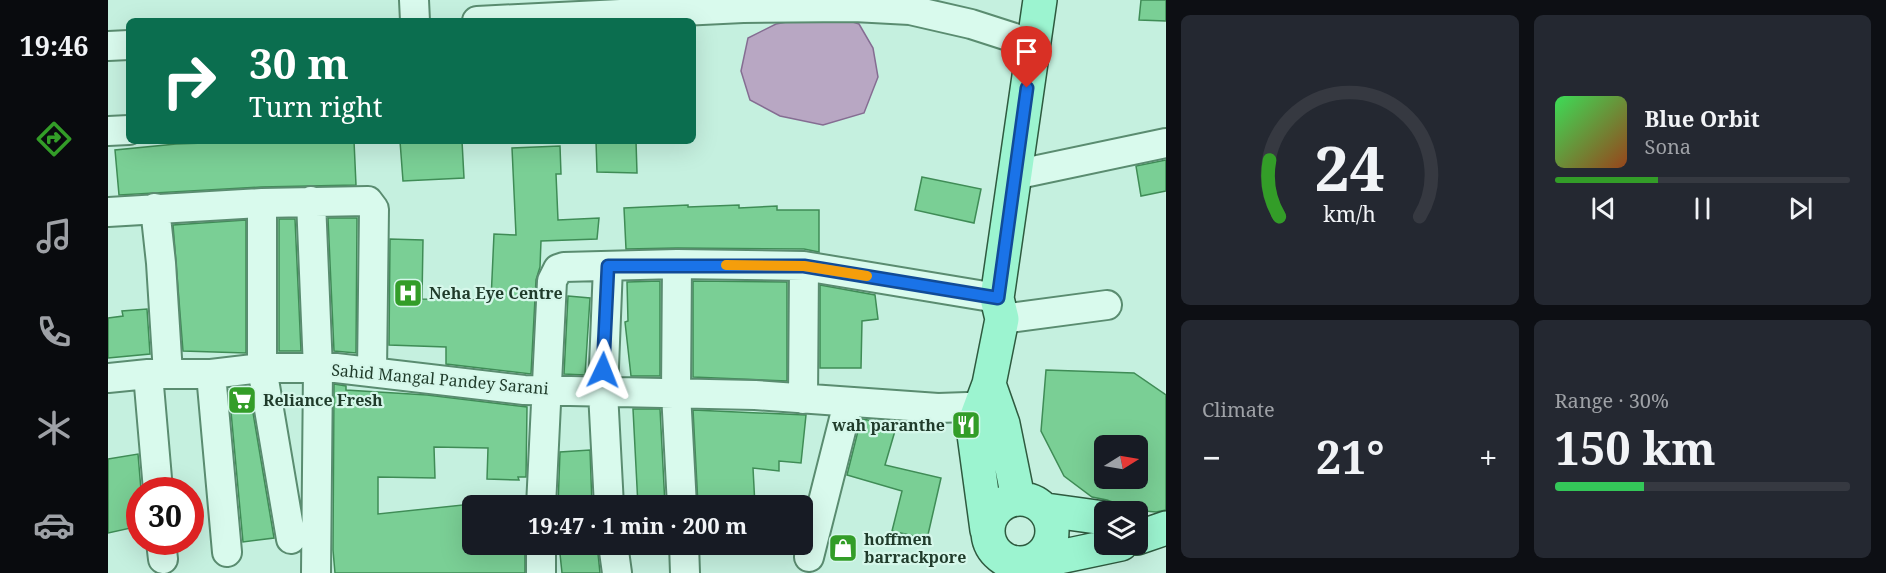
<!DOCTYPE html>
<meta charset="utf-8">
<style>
body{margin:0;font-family:"Noto Serif",serif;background:#242831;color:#f1f3f6;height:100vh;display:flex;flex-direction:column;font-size:22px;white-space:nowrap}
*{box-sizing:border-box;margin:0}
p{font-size:20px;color:#9ea1a6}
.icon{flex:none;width:33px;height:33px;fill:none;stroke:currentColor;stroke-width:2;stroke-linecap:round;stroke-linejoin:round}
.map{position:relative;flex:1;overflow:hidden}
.side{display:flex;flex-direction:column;gap:15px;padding:15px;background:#0d0f14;width:720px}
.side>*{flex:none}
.banner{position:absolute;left:18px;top:18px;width:570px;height:126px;border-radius:9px;box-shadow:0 6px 24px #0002;background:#0b6e4f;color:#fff;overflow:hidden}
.needle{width:39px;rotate:79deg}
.fabs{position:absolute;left:986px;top:435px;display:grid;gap:12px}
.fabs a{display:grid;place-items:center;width:54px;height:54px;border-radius:9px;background:#171b24;box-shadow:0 6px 24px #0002;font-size:30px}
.speed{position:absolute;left:18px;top:477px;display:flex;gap:12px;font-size:30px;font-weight:700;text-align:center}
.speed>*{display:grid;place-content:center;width:78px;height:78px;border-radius:50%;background:#171b24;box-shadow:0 6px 24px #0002;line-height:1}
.speed .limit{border:9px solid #d22;background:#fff;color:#111}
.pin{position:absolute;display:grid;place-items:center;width:51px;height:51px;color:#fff;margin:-62px -26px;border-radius:50% 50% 50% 0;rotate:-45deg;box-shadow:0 0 6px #0007}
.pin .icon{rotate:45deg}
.me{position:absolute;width:66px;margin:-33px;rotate:2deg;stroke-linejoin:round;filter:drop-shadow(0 0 4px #0008)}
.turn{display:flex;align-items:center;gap:21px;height:126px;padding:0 24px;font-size:27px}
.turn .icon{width:78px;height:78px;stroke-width:2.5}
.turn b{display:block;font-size:42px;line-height:51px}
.big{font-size:45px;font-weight:700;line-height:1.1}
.side .card{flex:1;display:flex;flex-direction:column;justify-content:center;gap:9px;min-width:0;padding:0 21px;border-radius:9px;background:#242831}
.side .dial{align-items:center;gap:0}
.dial svg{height:156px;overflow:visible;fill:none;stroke:#363941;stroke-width:7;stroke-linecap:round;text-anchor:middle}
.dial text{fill:#f1f3f6;stroke:none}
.song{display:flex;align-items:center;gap:18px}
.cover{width:72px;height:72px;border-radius:9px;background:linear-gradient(135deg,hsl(130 70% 55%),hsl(20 70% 35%))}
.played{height:6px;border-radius:3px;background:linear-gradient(90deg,#339d28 35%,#363941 35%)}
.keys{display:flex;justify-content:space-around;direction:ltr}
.heat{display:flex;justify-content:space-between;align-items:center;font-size:33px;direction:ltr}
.charge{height:9px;border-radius:4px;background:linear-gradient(90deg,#34c759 30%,#363941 0)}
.side .tiles{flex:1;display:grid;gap:15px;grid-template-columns:repeat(2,1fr)}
.trip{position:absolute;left:354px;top:495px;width:351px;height:60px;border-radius:9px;background:#171b24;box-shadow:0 6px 24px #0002;font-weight:700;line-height:60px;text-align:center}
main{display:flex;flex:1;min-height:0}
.tabs{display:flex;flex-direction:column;width:108px;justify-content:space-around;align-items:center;background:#090b0e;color:#9ea1a6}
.tabs .icon{width:42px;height:42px}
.tabs .current{color:#339d28}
.tabs b{font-size:27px;color:#f1f3f6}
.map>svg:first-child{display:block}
.water{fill:#b8a7c3;stroke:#856d92;stroke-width:1.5}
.building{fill:#7acf95;stroke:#3f8c56;stroke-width:1.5;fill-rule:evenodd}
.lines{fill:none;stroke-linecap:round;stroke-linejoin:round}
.minor-casing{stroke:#5a8c70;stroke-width:32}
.major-casing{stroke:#2e5a3f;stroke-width:36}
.minor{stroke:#d9faed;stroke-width:28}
.major{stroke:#9cf4d0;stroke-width:33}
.route-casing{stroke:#114b97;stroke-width:15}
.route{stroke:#1a73e8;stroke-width:10}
.slow{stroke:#f59e0b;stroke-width:10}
.labels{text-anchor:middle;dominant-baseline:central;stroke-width:4.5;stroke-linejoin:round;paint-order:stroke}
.poi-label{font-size:16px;font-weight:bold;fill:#1f3b2a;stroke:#d5f7ea;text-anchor:start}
.street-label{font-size:16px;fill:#1f3b2a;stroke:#d5f7ea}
</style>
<main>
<nav class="tabs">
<b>19:46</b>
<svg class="icon current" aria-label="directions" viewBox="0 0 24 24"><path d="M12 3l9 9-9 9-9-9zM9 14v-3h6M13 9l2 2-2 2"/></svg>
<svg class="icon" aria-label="music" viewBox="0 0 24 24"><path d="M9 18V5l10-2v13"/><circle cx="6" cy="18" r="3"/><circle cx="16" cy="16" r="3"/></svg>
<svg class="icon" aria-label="phone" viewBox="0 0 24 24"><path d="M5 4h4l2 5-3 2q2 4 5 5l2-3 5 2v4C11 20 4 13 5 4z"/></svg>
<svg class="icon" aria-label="climate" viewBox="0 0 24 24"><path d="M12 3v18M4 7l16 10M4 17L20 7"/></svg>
<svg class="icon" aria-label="car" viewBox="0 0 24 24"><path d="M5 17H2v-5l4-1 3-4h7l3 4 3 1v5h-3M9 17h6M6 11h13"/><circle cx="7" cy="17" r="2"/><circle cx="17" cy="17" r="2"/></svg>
</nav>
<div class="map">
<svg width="1058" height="573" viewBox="0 0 1058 573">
<rect width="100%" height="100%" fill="#c5f0df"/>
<!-- water -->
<path class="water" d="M 720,14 L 751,24 L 765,48 L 770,77 L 756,113 L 715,125 L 672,116 L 642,100 L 633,71 L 640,38 L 668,24 Z"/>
<!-- building -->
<path class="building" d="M 1033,0 L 1058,0 L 1058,21 L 1031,20 Z
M 153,141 L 246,141 L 248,185 L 153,187 L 11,195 L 7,150 L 68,144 Z
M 292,141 L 354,141 L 356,178 L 295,181 Z
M 488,141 L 528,141 L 529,173 L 489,172 Z
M 452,146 L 453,174 L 448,174 L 450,220 L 491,218 L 489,239 L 433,241 L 432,267 L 428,280 L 423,374 L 338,364 L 338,347 L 281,345 L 282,239 L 315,240 L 314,299 L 383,300 L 386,234 L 408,235 L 404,148 Z
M 1058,160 L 1058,191 L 1033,196 L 1028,166 Z
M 814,177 L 873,189 L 866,223 L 807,210 Z
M 580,205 L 580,207 L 631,205 L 631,208 L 669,206 L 669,210 L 711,210 L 711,252 L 696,249 L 569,248 L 518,249 L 516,208 Z
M 220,218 L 249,218 L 248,353 L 226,351 Z
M 171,219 L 187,219 L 193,351 L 171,351 Z
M 138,220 L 138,353 L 75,351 L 65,225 Z
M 552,281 L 552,376 L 523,376 L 517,322 L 520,321 L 519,282 Z
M 585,281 L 679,282 L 679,381 L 585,377 Z
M 712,285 L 767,295 L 770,319 L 754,321 L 753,368 L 712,368 Z
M 460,296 L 482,298 L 477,375 L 456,374 Z
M 39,309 L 42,354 L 0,358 L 0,318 L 15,316 L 14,311 Z
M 938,370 L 1026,373 L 1058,395 L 1058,510 L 1048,512 L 1012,509 L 1007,503 L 999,500 L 984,497 L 956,476 L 933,431 ZM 996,446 L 1029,446 L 1029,478 L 996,478 Z
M 226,384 L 238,386 L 238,390 L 319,395 L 419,407 L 418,477 L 410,477 L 411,480 L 379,479 L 380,448 L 326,447 L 327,478 L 270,477 L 270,514 L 364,504 L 364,544 L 417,544 L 417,573 L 227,573 L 225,550 Z
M 141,389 L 166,538 L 135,542 L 121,390 Z
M 525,409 L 552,409 L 557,505 L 530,506 Z
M 585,410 L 698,415 L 693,463 L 671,461 L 671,471 L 645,468 L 647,506 L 590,505 Z
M 753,419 L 789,424 L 777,465 L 833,478 L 819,539 L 784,531 L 794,491 L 739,475 Z
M 482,450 L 484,506 L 450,506 L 452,452 Z
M 30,454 L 33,490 L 32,490 L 32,526 L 0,533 L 0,459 Z
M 451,544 L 489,544 L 492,573 L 454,573 Z"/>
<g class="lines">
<!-- minor casing -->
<g class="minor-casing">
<path id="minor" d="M 306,0 L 307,21
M 369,21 L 635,8 L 746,7 L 802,10 L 863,24 L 925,44
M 0,46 L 21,45
M 0,131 L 21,130
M 906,175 L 1058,143
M 203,201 L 210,369 L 208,573
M 154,203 L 154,368 L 183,539
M 47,208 L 53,263 L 60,374
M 0,212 L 154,203 L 260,201 L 266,209 L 264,372
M 569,264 L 568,393 L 574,506
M 500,266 L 495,392 L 501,506
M 894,319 L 999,305
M 40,374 L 50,490
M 103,374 L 119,552
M 0,378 L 40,374 L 103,374 L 154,368 L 228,368 L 416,390 L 647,395 L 830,408 L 889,406
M 695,399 L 696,266
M 433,506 L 444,281 L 450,269 L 456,267 L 569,264 L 696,266 L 889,298
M 53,542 L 55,559
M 505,544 L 509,573
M 576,544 L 577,573
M 701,557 L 738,411 L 736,402
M 433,573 L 433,544"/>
</g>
<!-- major casing -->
<g class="major-casing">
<path id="major" d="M 881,384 L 895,424 L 910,498
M880 531a32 32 0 1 1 64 0a32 32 0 1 1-64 0Z
M 938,510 L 996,518
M 879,530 L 865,427 L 881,384 L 894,319 L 889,298 L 932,0
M 1029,538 L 1058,528
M 923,563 L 1013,544"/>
</g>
<!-- minor -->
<use href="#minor" class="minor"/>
<!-- major -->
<use href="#major" class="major"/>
</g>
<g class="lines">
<!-- route casing -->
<g class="route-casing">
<path id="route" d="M 495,370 L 500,266 L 696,266 L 890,298 L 919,88"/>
</g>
<!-- route -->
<use href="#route" class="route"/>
<!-- slow -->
<path class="slow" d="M 618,265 L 696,266 L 759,276"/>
</g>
<!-- icons -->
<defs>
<g id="hospital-square" transform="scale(1.5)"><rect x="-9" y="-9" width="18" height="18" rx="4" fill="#339d28" stroke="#d5f7ea"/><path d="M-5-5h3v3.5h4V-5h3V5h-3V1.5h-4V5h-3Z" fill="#fff"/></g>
<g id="supermarket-square" transform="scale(1.5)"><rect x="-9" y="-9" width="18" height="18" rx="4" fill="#339d28" stroke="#d5f7ea"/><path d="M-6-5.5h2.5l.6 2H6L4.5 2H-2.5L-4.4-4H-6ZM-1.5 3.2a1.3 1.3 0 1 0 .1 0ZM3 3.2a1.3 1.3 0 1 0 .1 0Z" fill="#fff"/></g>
<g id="restaurant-square" transform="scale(1.5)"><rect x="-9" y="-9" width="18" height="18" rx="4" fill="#339d28" stroke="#d5f7ea"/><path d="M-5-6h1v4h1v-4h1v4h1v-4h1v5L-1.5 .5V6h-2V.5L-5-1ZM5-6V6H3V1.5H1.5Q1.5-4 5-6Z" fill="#fff"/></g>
<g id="shop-square" transform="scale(1.5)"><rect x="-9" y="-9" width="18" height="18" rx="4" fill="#339d28" stroke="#d5f7ea"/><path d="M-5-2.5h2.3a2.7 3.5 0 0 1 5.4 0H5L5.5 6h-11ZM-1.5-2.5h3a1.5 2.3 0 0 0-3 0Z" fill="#fff"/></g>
</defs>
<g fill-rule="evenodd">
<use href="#hospital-square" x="300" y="293"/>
<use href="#supermarket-square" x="134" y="400"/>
<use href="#restaurant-square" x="858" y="425"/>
<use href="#shop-square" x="735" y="548"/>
</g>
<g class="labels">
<!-- poi labels -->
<g class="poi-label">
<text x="321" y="293">Neha Eye Centre</text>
<text x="155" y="400">Reliance Fresh</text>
<text x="837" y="425" text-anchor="end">wah paranthe</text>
<text x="756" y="539">hoffmen<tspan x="756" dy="18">barrackpore</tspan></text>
</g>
<!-- street labels -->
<g class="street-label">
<text transform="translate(332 379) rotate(5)">Sahid Mangal Pandey Sarani</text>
</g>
</g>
</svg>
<div class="fabs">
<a><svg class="needle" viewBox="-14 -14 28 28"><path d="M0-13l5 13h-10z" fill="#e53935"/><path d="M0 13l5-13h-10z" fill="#9ea1a6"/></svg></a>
<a><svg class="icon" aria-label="layers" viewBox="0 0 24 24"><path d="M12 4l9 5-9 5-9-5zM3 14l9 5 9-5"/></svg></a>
</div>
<div class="speed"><div class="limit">30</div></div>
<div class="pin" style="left:919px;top:88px;background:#d93025"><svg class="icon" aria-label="arrive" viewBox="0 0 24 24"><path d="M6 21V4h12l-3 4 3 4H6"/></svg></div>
<svg class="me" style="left:495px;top:370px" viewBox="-20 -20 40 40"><path d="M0-17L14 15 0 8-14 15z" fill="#1a73e8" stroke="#fff" stroke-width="4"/></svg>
<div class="trip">19:47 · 1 min · 200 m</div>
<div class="banner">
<div class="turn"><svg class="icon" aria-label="right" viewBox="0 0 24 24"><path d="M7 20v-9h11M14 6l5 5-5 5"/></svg><div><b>30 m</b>Turn right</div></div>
</div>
</div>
<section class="side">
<div class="tiles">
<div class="card dial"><svg viewBox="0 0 100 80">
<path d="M14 69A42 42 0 1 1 86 69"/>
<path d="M14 69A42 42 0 0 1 9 40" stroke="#339d28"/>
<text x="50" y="56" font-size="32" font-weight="700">24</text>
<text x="50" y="72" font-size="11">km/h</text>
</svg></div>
<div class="card">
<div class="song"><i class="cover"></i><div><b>Blue Orbit</b><p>Sona</p></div></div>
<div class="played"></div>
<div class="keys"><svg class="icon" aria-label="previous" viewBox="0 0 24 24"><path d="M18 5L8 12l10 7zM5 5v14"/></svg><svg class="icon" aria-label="pause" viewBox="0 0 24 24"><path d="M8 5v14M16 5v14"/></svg><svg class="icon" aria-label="next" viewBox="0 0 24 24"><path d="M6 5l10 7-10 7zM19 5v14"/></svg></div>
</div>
<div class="card"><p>Climate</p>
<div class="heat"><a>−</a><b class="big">21°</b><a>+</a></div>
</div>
<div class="card"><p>Range · 30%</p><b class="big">150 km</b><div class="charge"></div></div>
</div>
</section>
</main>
